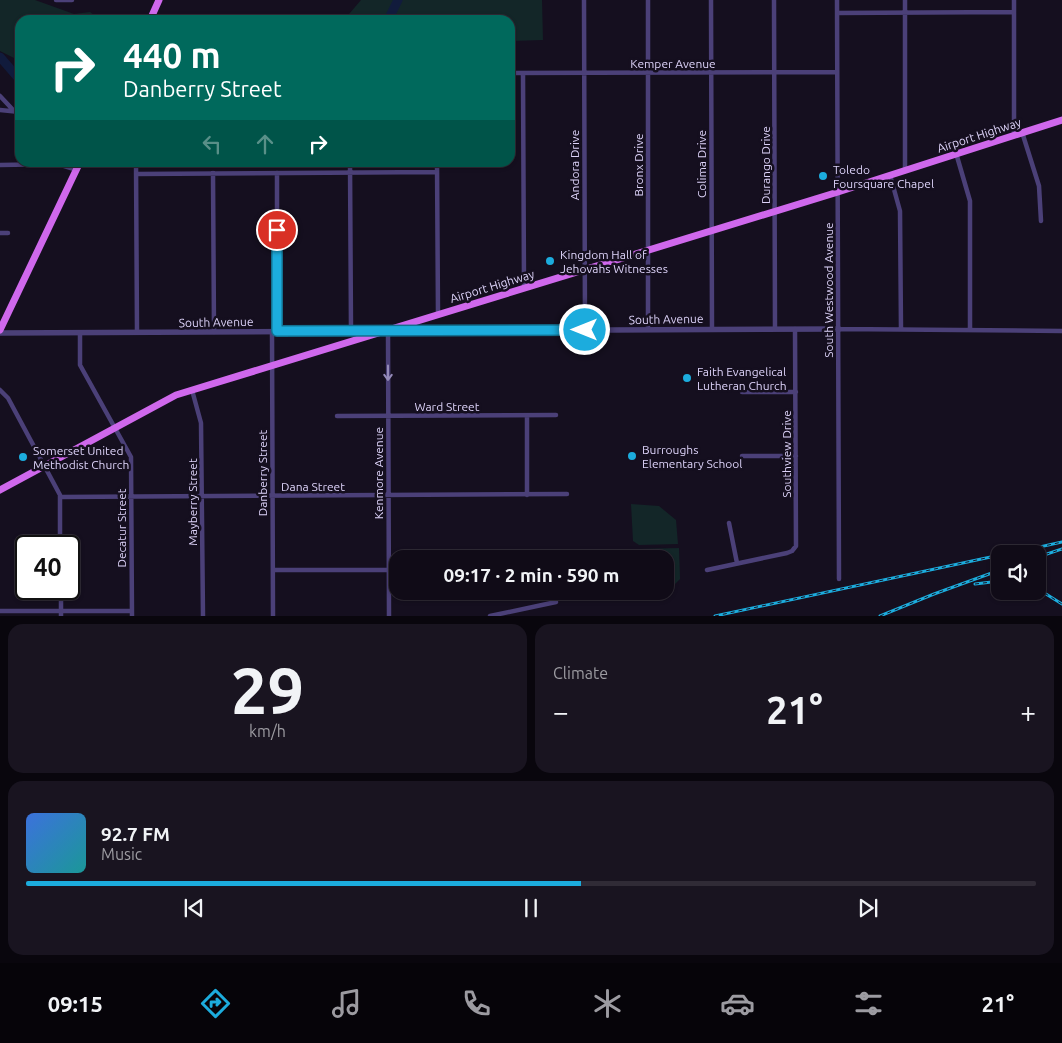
<!DOCTYPE html>
<meta charset="utf-8">
<style>
body{margin:0;font-family:Ubuntu,sans-serif;background:#191420;color:#f1f3f6;height:100vh;display:flex;flex-direction:column;font-size:19px;white-space:nowrap}
*{box-sizing:border-box;margin:0}
p{font-size:16px;color:#9c9ba1}
.icon{flex:none;width:28px;height:28px;fill:none;stroke:currentColor;stroke-width:2;stroke-linecap:round;stroke-linejoin:round}
.map{position:relative;height:616px;overflow:hidden}
.side{display:flex;flex-direction:column;gap:8px;padding:8px;background:#09060d;flex:1}
.side>*{flex:none}
.hud{position:absolute;left:15px;top:15px;width:500px;height:152px;border-radius:15px;box-shadow:0 1px 4px #0004,0 0 0 1px #302b36;background:#00695c;color:#fff;overflow:hidden}
.buttons{position:absolute;left:991px;top:545px;display:grid;gap:10px}
.buttons a{display:grid;place-items:center;width:55px;height:55px;border-radius:10px;background:#100b17;box-shadow:0 1px 4px #0004,0 0 0 1px #302b36;font-size:25px}
.speed{position:absolute;left:15px;top:535px;display:flex;gap:10px;font-size:25px;font-weight:700;text-align:center}
.speed>*{display:grid;place-content:center;width:65px;height:65px;border-radius:50%;background:#100b17;box-shadow:0 1px 4px #0004,0 0 0 1px #302b36;line-height:1}
.speed .limit{border:2px solid #111;border-radius:8px;background:#fff;color:#111}
.pin{position:absolute;display:grid;place-items:center;width:42px;height:42px;color:#fff;margin:-21px;border:2px solid #fff;border-radius:50%;box-shadow:0 1px 5px #0007}
.me{position:absolute;width:55px;margin:-28px;rotate:270deg;stroke-linejoin:round;filter:drop-shadow(0 0 4px #0008)}
.turn{display:flex;align-items:center;gap:18px;height:105px;padding:0 25px;font-size:22px}
.turn .icon{width:65px;height:65px;stroke-width:2.5}
.turn b{display:block;font-size:35px;line-height:42px}
.lanes{display:flex;align-items:center;height:48px;padding:0 25px;background:#0003;justify-content:center;gap:25px;direction:ltr}
.lanes .off{opacity:.35}
.big{font-size:38px;font-weight:700;line-height:1.1}
.side .tile{flex:1;display:flex;flex-direction:column;justify-content:center;gap:8px;min-width:0;padding:0 18px;border-radius:15px;background:#191420}
.side .dial{align-items:center;gap:0}
.dial b{font-size:65px;line-height:1}
.song{display:flex;align-items:center;gap:15px}
.cover{width:60px;height:60px;border-radius:8px;background:linear-gradient(135deg,hsl(220 70% 55%),hsl(180 70% 35%))}
.played{height:5px;border-radius:2px;background:linear-gradient(90deg,#1cacdd 55%,#302b36 55%)}
.keys{display:flex;justify-content:space-around;direction:ltr}
.heat{display:flex;justify-content:space-between;align-items:center;font-size:28px;direction:ltr}
.side .tiles{flex:1;display:grid;gap:8px;grid-template-columns:1fr 1fr}
.tile:last-child{grid-column:span 2}
.trip{position:absolute;left:389px;top:550px;width:285px;height:50px;border-radius:15px;background:#100b17;box-shadow:0 1px 4px #0004,0 0 0 1px #302b36;font-weight:700;line-height:50px;text-align:center}
.menu{display:flex;height:80px;justify-content:space-around;align-items:center;background:#060409;color:#9c9ba1}
.menu .icon{width:35px;height:35px}
.menu .active{color:#1cacdd}
.menu b{font-size:22px;color:#f1f3f6}
.map>svg:first-child{display:block}
.green{fill:#132628}
.lines{fill:none;stroke-linecap:round;stroke-linejoin:round}
.river{stroke:#111b3c;stroke-width:9}
.minor{stroke:#4b4078;stroke-width:4.5}
.tertiary{stroke:#4b4078;stroke-width:5.5}
.primary{stroke:#cf68ec;stroke-width:7}
.rail-casing{stroke:#1cacdd;stroke-width:3}
.rail{stroke:#150f1f;stroke-width:1;stroke-dasharray:4;stroke-linecap:butt}
.oneway{stroke:#948ab8}
.route-casing{stroke:#127090;stroke-width:12}
.route{stroke:#1cacdd;stroke-width:9}
.poi-dot{fill:#1cacdd;stroke:#150f1f;stroke-width:2}
.labels{text-anchor:middle;dominant-baseline:central;stroke-width:5;stroke-linejoin:round;paint-order:stroke}
.street-label{font-size:12px;fill:#ddd3f9;stroke:#150f1f}
.poi-label{font-size:12px;fill:#ddd3f9;stroke:#150f1f;text-anchor:start}
</style>
<div class="map">
<svg width="1062" height="616" viewBox="0 0 1062 616">
<rect width="100%" height="100%" fill="#150f1f"/>
<!-- green -->
<path class="green" d="M 0,0 L 35,0 L 74,14 L 90,12 L 101,20 L 20,20 L 20,61 L 0,51 Z
M 361,0 L 542,0 L 543,40 L 510,41 L 510,20 L 344,20 Z
M 631,504 L 659,506 L 676,520 L 678,544 L 639,545 L 633,541 Z
M 679,548 L 680,579 L 666,593 L 636,594 L 636,591 L 665,591 L 665,559 L 633,559 L 633,554 L 638,549 Z
M 625,549 L 630,554 L 630,559 L 586,559 L 585,552 Z"/>
<g class="lines">
<!-- river -->
<path class="river" d="M 388,20 L 398,0
M 0,57 L 20,80"/>
<!-- minor -->
<path class="minor" d="M 56,0 L 72,0
M 584,0 L 585,330
M 648,0 L 648,329
M 711,0 L 712,329
M 774,0 L 775,329
M 837,0 L 839,579
M 905,0 L 905,171
M 837,13 L 1014,12
M 510,73 L 837,72
M 523,73 L 524,288
M 0,96 L 15,112
M 0,110 L 20,112
M 1022,132 L 1039,186 L 1041,221
M 1014,135 L 1014,0
M 956,153 L 970,201 L 970,330
M 136,162 L 137,332
M 350,162 L 351,331
M 437,162 L 438,314
M 0,165 L 58,164 L 77,170
M 213,173 L 214,332
M 277,173 L 277,331
M 136,174 L 437,172
M 890,175 L 900,211 L 901,329
M 0,233 L 8,233
M 839,329 L 1062,331
M 272,331 L 273,616
M 388,331 L 389,616
M 80,333 L 80,365 L 131,457 L 132,616
M 0,390 L 8,398 L 60,495 L 60,546
M 192,390 L 201,423 L 203,616
M 742,392 L 796,392
M 337,416 L 556,415
M 527,416 L 527,495
M 742,456 L 796,456
M 60,497 L 567,494
M 729,523 L 737,563
M 273,570 L 398,570
M 707,570 L 787,553 L 792,551 L 796,546 L 795,329
M 61,589 L 61,616
M 0,611 L 132,611
M 490,616 L 556,602"/>
<!-- tertiary -->
<path class="tertiary" d="M 392,331 L 839,329
M 0,333 L 380,331"/>
<!-- primary -->
<path class="primary" d="M 150,20 L 159,0
M 0,330 L 80,162
M 0,490 L 176,395 L 838,192 L 1062,120"/>
<!-- rail casing -->
<g class="rail-casing">
<path id="rail" d="M 1008,554 L 1062,542
M 1038,557 L 1062,549
M 975,584 L 1000,581
M 1038,589 L 1062,604
M 715,616 L 1000,555
M 880,616 L 934,594 L 1000,570"/>
</g>
<!-- rail -->
<use href="#rail" class="rail"/>
</g>
<!-- one-way arrows -->
<defs><path id="oneway-shaft" d="M-6 0H5M1.5-3L5.5 0L1.5 3" fill="none" stroke-width="1.6" stroke-linecap="round" stroke-linejoin="round" transform="scale(1.25)"/></defs>
<use class="oneway" href="#oneway-shaft" transform="translate(388 373) rotate(90)"/>
<g class="lines">
<!-- route casing -->
<g class="route-casing">
<path id="route" d="M 277,230 L 277,331 L 585,330"/>
</g>
<!-- route -->
<use href="#route" class="route"/>
</g>
<!-- markers -->
<g class="poi-dot">
<circle cx="823" cy="176" r="5"/>
<circle cx="550" cy="261" r="5"/>
<circle cx="687" cy="378" r="5"/>
<circle cx="632" cy="456" r="5"/>
<circle cx="23" cy="457" r="5"/>
</g>
<g class="labels">
<!-- street labels -->
<g class="street-label">
<text x="673" y="63">Kemper Avenue</text>
<text transform="translate(979 135) rotate(-18)">Airport Highway</text>
<text transform="translate(701 164) rotate(-90)">Colima Drive</text>
<text transform="translate(574 165) rotate(-90)">Andora Drive</text>
<text transform="translate(638 165) rotate(-90)">Bronx Drive</text>
<text transform="translate(765 165) rotate(-90)">Durango Drive</text>
<text transform="translate(492 286) rotate(-17)">Airport Highway</text>
<text transform="translate(828 290) rotate(-90)">South Westwood Avenue</text>
<text transform="translate(666 319) rotate(-1)">South Avenue</text>
<text transform="translate(216 322) rotate(-1)">South Avenue</text>
<text x="447" y="406">Ward Street</text>
<text transform="translate(786 454) rotate(-90)">Southview Drive</text>
<text transform="translate(262 473) rotate(-90)">Danberry Street</text>
<text transform="translate(378 473) rotate(-90)">Kenmore Avenue</text>
<text x="313" y="486">Dana Street</text>
<text transform="translate(192 502) rotate(-90)">Mayberry Street</text>
<text transform="translate(121 528) rotate(-90)">Decatur Street</text>
</g>
<!-- poi labels -->
<g class="poi-label">
<text x="833" y="169">Toledo<tspan x="833" dy="14">Foursquare Chapel</tspan></text>
<text x="560" y="254">Kingdom Hall of<tspan x="560" dy="14">Jehovahs Witnesses</tspan></text>
<text x="697" y="371">Faith Evangelical<tspan x="697" dy="14">Lutheran Church</tspan></text>
<text x="642" y="449">Burroughs<tspan x="642" dy="14">Elementary School</tspan></text>
<text x="33" y="450">Somerset United<tspan x="33" dy="14">Methodist Church</tspan></text>
</g>
</g>
</svg>
<div class="buttons">
<a><svg class="icon" aria-label="sound" viewBox="0 0 24 24"><path d="M4 9h4l5-4v14l-5-4H4zM17 9q2 3 0 6"/></svg></a>
</div>
<div class="speed"><div class="limit">40</div></div>
<div class="pin" style="left:277px;top:230px;background:#d93025"><svg class="icon" aria-label="arrive" viewBox="0 0 24 24"><path d="M6 21V4h12l-3 4 3 4H6"/></svg></div>
<svg class="me" style="left:585px;top:330px" viewBox="-20 -20 40 40"><circle r="17" fill="#1cacdd" stroke="#fff" stroke-width="3"/><path d="M0-11L8 9 0 5-8 9z" fill="#fff"/></svg>
<div class="trip">09:17 · 2 min · 590 m</div>
<div class="hud">
<div class="turn"><svg class="icon" aria-label="right" viewBox="0 0 24 24"><path d="M7 20v-9h11M14 6l5 5-5 5"/></svg><div><b>440 m</b>Danberry Street</div></div>
<div class="lanes"><svg class="icon off" aria-label="left" viewBox="0 0 24 24"><path d="M17 20v-9H6M10 6l-5 5 5 5"/></svg><svg class="icon off" aria-label="ahead" viewBox="0 0 24 24"><path d="M12 20V5M6 11l6-6 6 6"/></svg><svg class="icon" aria-label="right" viewBox="0 0 24 24"><path d="M7 20v-9h11M14 6l5 5-5 5"/></svg></div>
</div>
</div>
<section class="side">
<div class="tiles">
<div class="tile dial"><b>29</b><p>km/h</p></div>
<div class="tile"><p>Climate</p>
<div class="heat"><a>−</a><b class="big">21°</b><a>+</a></div>
</div>
<div class="tile">
<div class="song"><i class="cover"></i><div><b>92.7 FM</b><p>Music</p></div></div>
<div class="played"></div>
<div class="keys"><svg class="icon" aria-label="previous" viewBox="0 0 24 24"><path d="M18 5L8 12l10 7zM5 5v14"/></svg><svg class="icon" aria-label="pause" viewBox="0 0 24 24"><path d="M8 5v14M16 5v14"/></svg><svg class="icon" aria-label="next" viewBox="0 0 24 24"><path d="M6 5l10 7-10 7zM19 5v14"/></svg></div>
</div>
</div>
</section>
<nav class="menu">
<b>09:15</b>
<svg class="icon active" aria-label="directions" viewBox="0 0 24 24"><path d="M12 3l9 9-9 9-9-9zM9 14v-3h6M13 9l2 2-2 2"/></svg>
<svg class="icon" aria-label="music" viewBox="0 0 24 24"><path d="M9 18V5l10-2v13"/><circle cx="6" cy="18" r="3"/><circle cx="16" cy="16" r="3"/></svg>
<svg class="icon" aria-label="phone" viewBox="0 0 24 24"><path d="M5 4h4l2 5-3 2q2 4 5 5l2-3 5 2v4C11 20 4 13 5 4z"/></svg>
<svg class="icon" aria-label="climate" viewBox="0 0 24 24"><path d="M12 3v18M4 7l16 10M4 17L20 7"/></svg>
<svg class="icon" aria-label="car" viewBox="0 0 24 24"><path d="M5 17H2v-5l4-1 3-4h7l3 4 3 1v5h-3M9 17h6M6 11h13"/><circle cx="7" cy="17" r="2"/><circle cx="17" cy="17" r="2"/></svg>
<svg class="icon" aria-label="filters" viewBox="0 0 24 24"><path d="M4 7h16M4 17h16"/><circle cx="9" cy="7" r="2"/><circle cx="15" cy="17" r="2"/></svg>
<b>21°</b>
</nav>
